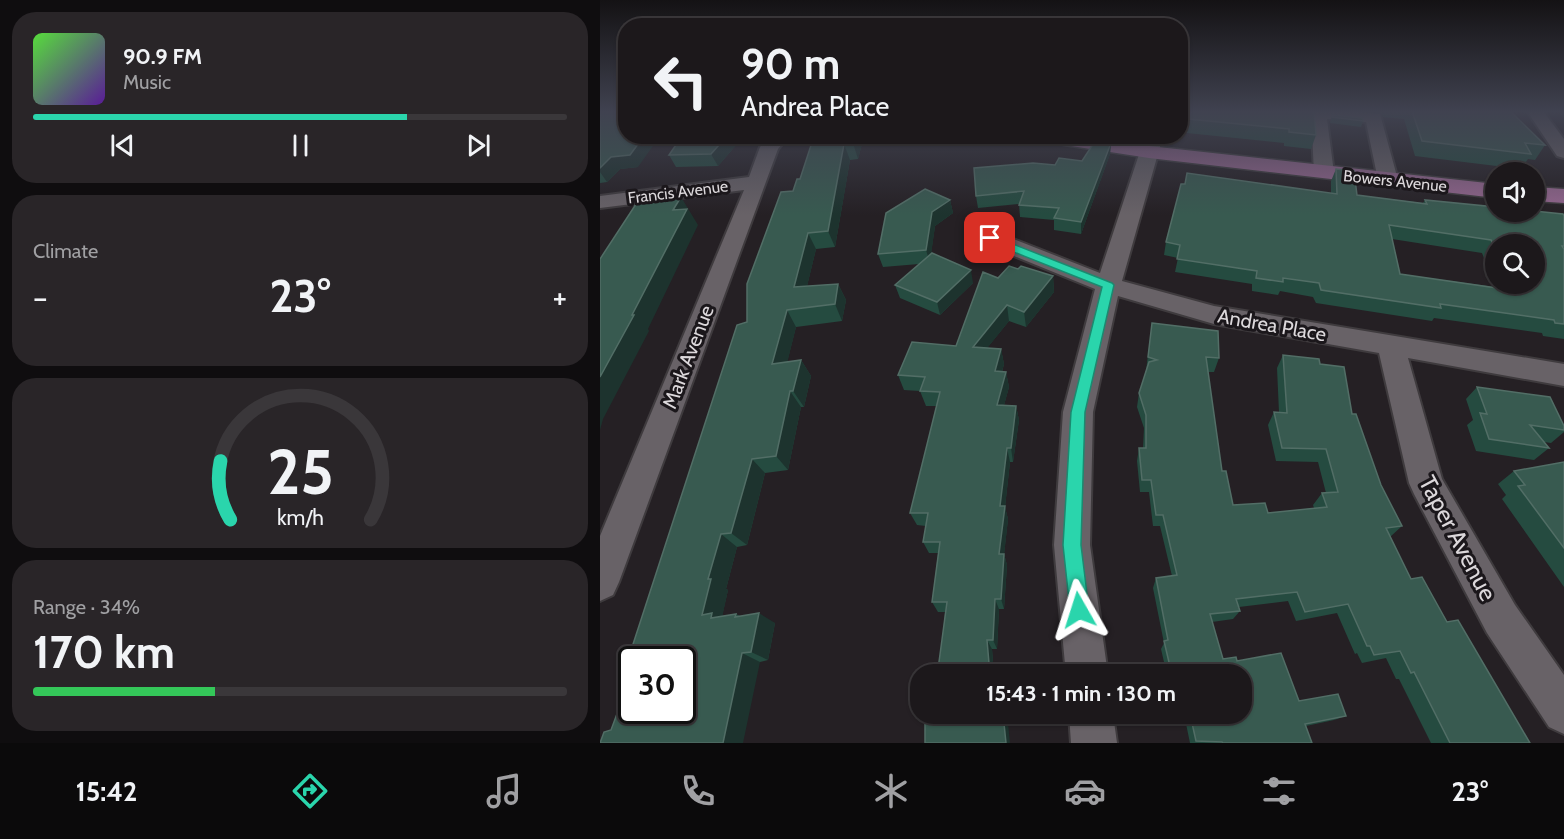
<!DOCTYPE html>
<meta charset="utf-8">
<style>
body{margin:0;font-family:Cabin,sans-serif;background:#292528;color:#f1f3f6;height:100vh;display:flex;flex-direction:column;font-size:22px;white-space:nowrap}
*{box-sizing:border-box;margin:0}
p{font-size:20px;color:#a0a0a3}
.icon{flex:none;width:33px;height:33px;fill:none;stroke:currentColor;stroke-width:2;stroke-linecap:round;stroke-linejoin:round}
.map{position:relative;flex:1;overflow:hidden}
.panel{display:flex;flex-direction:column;gap:12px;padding:12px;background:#0f0d0f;width:600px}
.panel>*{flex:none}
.guide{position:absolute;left:18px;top:18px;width:570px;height:126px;border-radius:24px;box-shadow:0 2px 4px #0004,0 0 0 2px #3a373a;background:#1c181b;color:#f1f3f6;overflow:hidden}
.fabs{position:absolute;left:885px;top:162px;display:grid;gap:12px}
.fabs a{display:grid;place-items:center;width:60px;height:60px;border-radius:50%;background:#1c181b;box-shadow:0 2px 4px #0004,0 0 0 2px #3a373a;font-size:30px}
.speed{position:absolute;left:18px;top:646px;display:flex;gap:12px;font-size:30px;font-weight:700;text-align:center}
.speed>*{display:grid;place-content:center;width:78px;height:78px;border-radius:50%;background:#1c181b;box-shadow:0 2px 4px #0004,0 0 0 2px #3a373a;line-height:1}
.speed .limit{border:3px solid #111;border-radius:9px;background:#fff;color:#111}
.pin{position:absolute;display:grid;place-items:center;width:51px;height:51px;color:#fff;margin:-26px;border-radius:12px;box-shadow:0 3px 9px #0006}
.me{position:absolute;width:66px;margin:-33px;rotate:354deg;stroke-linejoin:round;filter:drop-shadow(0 0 4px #0008)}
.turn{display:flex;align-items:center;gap:21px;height:126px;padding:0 24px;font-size:27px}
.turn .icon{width:78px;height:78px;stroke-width:2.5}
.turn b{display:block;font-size:42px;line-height:51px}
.big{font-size:45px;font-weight:700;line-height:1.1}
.panel .widget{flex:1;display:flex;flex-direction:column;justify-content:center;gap:9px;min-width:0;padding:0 21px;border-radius:24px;background:#292528}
.panel .dial{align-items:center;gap:0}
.dial svg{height:156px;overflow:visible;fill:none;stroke:#3a373a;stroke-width:7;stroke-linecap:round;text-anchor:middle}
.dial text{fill:#f1f3f6;stroke:none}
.song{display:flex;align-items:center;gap:18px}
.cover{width:72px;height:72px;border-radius:9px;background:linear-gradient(135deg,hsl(110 70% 55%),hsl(270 70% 35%))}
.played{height:6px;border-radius:3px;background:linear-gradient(90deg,#2ad5ac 70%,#3a373a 70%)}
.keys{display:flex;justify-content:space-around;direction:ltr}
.heat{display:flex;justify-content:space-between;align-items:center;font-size:33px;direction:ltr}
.charge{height:9px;border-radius:4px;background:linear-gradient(90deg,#34c759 34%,#3a373a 0)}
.trip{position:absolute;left:310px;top:664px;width:342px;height:60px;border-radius:24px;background:#1c181b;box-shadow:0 2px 4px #0004,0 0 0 2px #3a373a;font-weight:700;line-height:60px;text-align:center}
.tabs{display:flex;height:96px;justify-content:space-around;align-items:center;background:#0b0a0b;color:#a0a0a3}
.tabs .icon{width:42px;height:42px}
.tabs .on{color:#2ad5ac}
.tabs b{font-size:27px;color:#f1f3f6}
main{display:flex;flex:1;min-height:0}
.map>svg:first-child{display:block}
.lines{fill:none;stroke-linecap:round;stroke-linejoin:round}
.minor-casing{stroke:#3f3b3e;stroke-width:4}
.major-casing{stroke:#3f3b3e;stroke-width:3}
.minor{fill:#686267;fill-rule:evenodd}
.major{fill:#93668d;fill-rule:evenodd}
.wall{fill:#254b40;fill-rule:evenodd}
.shaded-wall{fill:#1d332e}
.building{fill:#385a50;stroke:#526e66;stroke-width:1.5;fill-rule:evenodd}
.route{fill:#2ad5ac;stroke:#1b8a70;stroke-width:1.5}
.labels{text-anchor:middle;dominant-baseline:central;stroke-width:6;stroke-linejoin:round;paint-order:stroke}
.far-street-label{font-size:16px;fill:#dcd8db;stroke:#1b171b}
.street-label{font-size:20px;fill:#dcd8db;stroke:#1b171b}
.near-street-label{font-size:24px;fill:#dcd8db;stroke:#1b171b}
</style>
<main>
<section class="panel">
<div class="widget">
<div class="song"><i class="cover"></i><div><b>90.9 FM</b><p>Music</p></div></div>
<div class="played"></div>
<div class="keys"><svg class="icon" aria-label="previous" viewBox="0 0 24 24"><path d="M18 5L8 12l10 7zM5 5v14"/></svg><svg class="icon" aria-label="pause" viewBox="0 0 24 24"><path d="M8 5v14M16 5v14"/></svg><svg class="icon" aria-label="next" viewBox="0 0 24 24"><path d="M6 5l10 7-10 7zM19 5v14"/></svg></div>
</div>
<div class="widget"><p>Climate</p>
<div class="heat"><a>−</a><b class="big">23°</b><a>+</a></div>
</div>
<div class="widget dial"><svg viewBox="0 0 100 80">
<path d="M14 69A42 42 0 1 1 86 69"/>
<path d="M14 69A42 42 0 0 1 9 39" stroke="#2ad5ac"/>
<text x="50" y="56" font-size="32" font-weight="700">25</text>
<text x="50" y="72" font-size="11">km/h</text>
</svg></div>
<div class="widget"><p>Range · 34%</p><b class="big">170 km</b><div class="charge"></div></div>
</section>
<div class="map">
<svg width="964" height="743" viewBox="0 0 964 743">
<rect width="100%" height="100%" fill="#252024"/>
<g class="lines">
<!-- minor casing -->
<g class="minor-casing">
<path id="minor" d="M 711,111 L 749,111 L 780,114 L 798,180 L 795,184 L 781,184 L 778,180 L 766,122 L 727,119 L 734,173 L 731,177 L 717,177 L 714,173 Z
M 927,111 L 943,111 L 964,139 L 964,158 L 957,156 Z
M 169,136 L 189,136 L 178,149 L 19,582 L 13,595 L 0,601 L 0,536 L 144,190 L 0,208 L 0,196 L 149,177 L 160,147 Z
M 545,136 L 563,136 L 522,281 L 614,306 L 964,364 L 964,386 L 808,358 L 842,479 L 915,605 L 964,675 L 964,734 L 949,727 L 887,633 L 814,494 L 809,483 L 779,353 L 614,324 L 518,296 L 493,412 L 490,545 L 508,675 L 466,675 L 454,545 L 463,412 L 495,289 L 382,243 L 379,238 L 382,233 L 390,231 L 398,233 L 500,273 Z
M 469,714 L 513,714 L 517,743 L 471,743 Z"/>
</g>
<!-- major casing -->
<g class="major-casing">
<path id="major" d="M 435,136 L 489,136 L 549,146 L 896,184 L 896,198 L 549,158 L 445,142 L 438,140 Z
M 934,187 L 964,189 L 964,203 L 934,201 Z"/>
</g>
<!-- minor -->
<use href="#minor" class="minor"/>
<!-- major -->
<use href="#major" class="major"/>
</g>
<!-- wall -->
<path class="wall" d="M 0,111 L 38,167 L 20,169 L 7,182 L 0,183 Z
M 591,111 L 716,135 L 711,149 L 684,146 L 684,143 L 587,133 Z
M 769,111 L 910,111 L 945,145 L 935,160 L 928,159 L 921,169 L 815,156 L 804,119 L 783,117 L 780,112 Z
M 958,111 L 964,111 L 964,118 Z
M 732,115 L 763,121 L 761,127 L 730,123 Z
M 74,136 L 144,136 L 118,166 L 76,167 L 69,155 L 79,140 Z
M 214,136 L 264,136 L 258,159 L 250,160 L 235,247 L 216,249 L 207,286 L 238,284 L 246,300 L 242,321 L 196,327 L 187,362 L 201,360 L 211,376 L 204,407 L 201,407 L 188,470 L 165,473 L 147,545 L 137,547 L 126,589 L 128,590 L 122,616 L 136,614 L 140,616 L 175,623 L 168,660 L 160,662 L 11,730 L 30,680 L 22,678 L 193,191 L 200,179 Z
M 511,143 L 510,154 L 481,234 L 454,230 L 454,220 L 420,217 L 419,204 L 378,208 L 376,196 L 455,165 L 482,161 Z
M 736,169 L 757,195 L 823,203 L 825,200 L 964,216 L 964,339 L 943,336 L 942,333 L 834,318 L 832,321 L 716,303 L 713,297 L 680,291 L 678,295 L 652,291 L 652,284 L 575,272 L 578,258 L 564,255 L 566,242 L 731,193 L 731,181 ZM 792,239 L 882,253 L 895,287 L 800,274 ZM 896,244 L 934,284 L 896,284 Z
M 350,200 L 353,213 L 335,226 L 331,253 L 373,283 L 340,315 L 300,298 L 295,285 L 319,264 L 283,267 L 278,254 Z
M 418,269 L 453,276 L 454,292 L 426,327 L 409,321 L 387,348 L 401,349 L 404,364 L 402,372 L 406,372 L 409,387 L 404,405 L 416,406 L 419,420 L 413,462 L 410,462 L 405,507 L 408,519 L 404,554 L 407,565 L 404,609 L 399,609 L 397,649 L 392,649 L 394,675 L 339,675 L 345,612 L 338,612 L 332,602 L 338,553 L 329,553 L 323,542 L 326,526 L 317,525 L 310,513 L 337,406 L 326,406 L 320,391 L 304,390 L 298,375 L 356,346 L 398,278 Z
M 552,323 L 619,358 L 614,372 L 608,372 L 622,471 L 633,505 L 668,513 L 714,508 L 713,505 L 722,493 L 726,493 L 718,462 L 676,461 L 668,425 L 674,412 L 679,412 L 677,368 L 683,355 L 720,364 L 752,414 L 781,485 L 802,526 L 790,537 L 811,579 L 847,622 L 930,743 L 831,743 L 799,679 L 796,679 L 786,658 L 762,663 L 757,653 L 755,654 L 737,613 L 696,621 L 688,601 L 639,607 L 640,611 L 633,619 L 612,622 L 623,659 L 637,661 L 699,701 L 746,716 L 734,720 L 706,726 L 712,743 L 590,743 L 584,714 L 642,714 L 642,675 L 567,675 L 561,649 L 564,643 L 553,588 L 556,578 L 572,576 L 560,526 L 553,526 L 549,492 L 540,492 L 537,461 L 539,448 L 543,448 L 544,428 L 537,407 L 539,393 L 546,371 Z
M 877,387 L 964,426 L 964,432 L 951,443 L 944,442 L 949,448 L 934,460 L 876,451 L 867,425 L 873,420 L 866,399 Z
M 964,462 L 964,587 L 902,499 L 906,495 L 898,484 L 914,471 Z"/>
<!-- shaded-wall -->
<path class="shaded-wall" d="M 44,136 L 60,136 L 38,167 L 20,169 L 7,182 L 0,172 L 0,168 L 11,157 Z
M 127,136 L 144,136 L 118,166 L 111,154 Z
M 255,136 L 264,136 L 258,159 L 253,143 Z
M 511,143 L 510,154 L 481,234 L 481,222 Z
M 244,144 L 250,160 L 235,247 L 228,231 Z
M 81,197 L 98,225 L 48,329 L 49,331 L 3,419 L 0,430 L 0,377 L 32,315 L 73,210 Z
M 350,200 L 353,213 L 335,226 L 330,263 L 326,250 L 332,212 Z
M 208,233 L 216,249 L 203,303 L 194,287 Z
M 371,270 L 373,283 L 340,315 L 337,302 Z
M 453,276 L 454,292 L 426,327 L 424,312 Z
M 238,284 L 246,300 L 242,321 L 235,304 Z
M 407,305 L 409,321 L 376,362 L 373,347 Z
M 187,310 L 196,327 L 183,380 L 172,364 Z
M 401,349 L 404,364 L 398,386 L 395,371 Z
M 201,360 L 211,376 L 204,407 L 193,391 Z
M 406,372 L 409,387 L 400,420 L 397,405 Z
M 190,391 L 201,407 L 188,470 L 176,456 Z
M 416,406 L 419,420 L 413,462 L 411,448 Z
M 407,448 L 410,462 L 405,507 L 408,519 L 403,565 L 399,554 L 400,506 Z
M 152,459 L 165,473 L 147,545 L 131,533 Z
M 121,534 L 137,547 L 126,589 L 128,590 L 122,618 L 129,628 L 102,615 L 108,579 Z
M 404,554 L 407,565 L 404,609 L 401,599 Z
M 395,599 L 399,609 L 397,649 L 393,640 Z
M 159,613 L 175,623 L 168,660 L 151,652 Z
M 387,640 L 392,649 L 394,675 L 390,675 Z
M 142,653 L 160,662 L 143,743 L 123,743 Z
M 403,714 L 407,714 L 410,743 L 406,743 Z"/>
<!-- building -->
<path class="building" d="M 0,111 L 26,111 L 26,136 L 44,136 L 30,155 L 11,157 L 0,168 Z
M 591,111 L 714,111 L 716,135 L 689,132 L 689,129 L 589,119 Z
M 812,111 L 910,111 L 945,145 L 925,143 L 931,154 L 822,141 Z
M 732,115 L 763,118 L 763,121 L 732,117 Z
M 82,136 L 127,136 L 111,154 L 69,155 Z
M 214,136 L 255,136 L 253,143 L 244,144 L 228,231 L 208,233 L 194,287 L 238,284 L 235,304 L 187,310 L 172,364 L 201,360 L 193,391 L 190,391 L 176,456 L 152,459 L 131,533 L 121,534 L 108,579 L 111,579 L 102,615 L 112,613 L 111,618 L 136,614 L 135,617 L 159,613 L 151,652 L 142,653 L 123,743 L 0,743 L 4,732 L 11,730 L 31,676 L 22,678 L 137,325 L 147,322 L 147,284 L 181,192 L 193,191 L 197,179 L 200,179 ZM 32,660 L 82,660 L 82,711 L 32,711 Z
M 495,141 L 511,143 L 481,222 L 454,218 L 459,208 L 419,205 L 424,191 L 376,196 L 374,168 L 433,163 L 455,165 L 459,158 L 482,161 Z
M 736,169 L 754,171 L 757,195 L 827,204 L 825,200 L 896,207 L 896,212 L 934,211 L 963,214 L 964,216 L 964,246 L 962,246 L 964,249 L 964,324 L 955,323 L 954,320 L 840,304 L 841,308 L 721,290 L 719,283 L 683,278 L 683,282 L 656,278 L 657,271 L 577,259 L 580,245 L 566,242 L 581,184 L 585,184 L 587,173 L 737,194 ZM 789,225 L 891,240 L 896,251 L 896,244 L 934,244 L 934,284 L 909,284 L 911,290 L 800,274 Z
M 325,189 L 350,200 L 332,212 L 326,250 L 278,254 L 286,213 Z
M 81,197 L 73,210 L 87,209 L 32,315 L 34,315 L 0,377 L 0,259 L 38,201 Z
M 332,253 L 371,270 L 337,302 L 295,285 Z
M 409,266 L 418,269 L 421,266 L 453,276 L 424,312 L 407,305 L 373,347 L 401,349 L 395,371 L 406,372 L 397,405 L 416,406 L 411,448 L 407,448 L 400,506 L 405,506 L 399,554 L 404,554 L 401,599 L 395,599 L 393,640 L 387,640 L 390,675 L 339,675 L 339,662 L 347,602 L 332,602 L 340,542 L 323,542 L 328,513 L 310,513 L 340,392 L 320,391 L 325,377 L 298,375 L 312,342 L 356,346 L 383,272 L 398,278 Z
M 552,323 L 618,331 L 619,358 L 606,357 L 622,471 L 626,471 L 633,505 L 665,503 L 668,513 L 727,507 L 722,493 L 738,492 L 726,449 L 682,448 L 674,412 L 687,413 L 683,355 L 719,359 L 720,364 L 744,367 L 752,414 L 756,414 L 781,485 L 802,526 L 786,528 L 811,579 L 822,577 L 847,622 L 858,620 L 930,743 L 850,743 L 814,672 L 811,673 L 800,651 L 774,655 L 770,646 L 767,646 L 748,604 L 705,612 L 697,592 L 636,599 L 640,611 L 610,614 L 623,659 L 636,657 L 637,661 L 681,653 L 699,701 L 738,694 L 746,716 L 705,724 L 712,743 L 623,743 L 622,742 L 596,741 L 590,714 L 642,714 L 642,675 L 572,675 L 564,641 L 568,640 L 556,578 L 577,575 L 563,515 L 556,515 L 551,480 L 542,480 L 539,448 L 546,448 L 546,415 L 539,393 L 549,362 L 557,360 L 548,357 Z
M 877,387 L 950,397 L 964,426 L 964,430 L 930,425 L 949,448 L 889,439 L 880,413 L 887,414 Z
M 964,462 L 964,548 L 918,486 L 925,485 L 914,471 Z
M 325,714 L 403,714 L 406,743 L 325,743 Z"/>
<!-- sky -->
<linearGradient id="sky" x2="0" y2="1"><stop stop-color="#141214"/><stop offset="0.52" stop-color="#404250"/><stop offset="1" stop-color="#404250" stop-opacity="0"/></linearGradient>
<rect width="964" height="215" fill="url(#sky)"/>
<!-- route -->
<path class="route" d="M 390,235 L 512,283 L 514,285 L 485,412 L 481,545 L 489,610 L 486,617 L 479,619 L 473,617 L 470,610 L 463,545 L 471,412 L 502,287 L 386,241 L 386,236 Z"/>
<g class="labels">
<!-- far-street labels -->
<g class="far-street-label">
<text transform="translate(795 181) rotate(6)">Bowers Avenue</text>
<text transform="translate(78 192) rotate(-7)">Francis Avenue</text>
</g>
<!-- street labels -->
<g class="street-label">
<text transform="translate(672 325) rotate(10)">Andrea Place</text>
<text transform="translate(88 357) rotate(-69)">Mark Avenue</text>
</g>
<!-- near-street labels -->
<g class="near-street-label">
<text transform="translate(858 538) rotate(62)">Taper Avenue</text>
</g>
</g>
</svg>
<div class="fabs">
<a><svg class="icon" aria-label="sound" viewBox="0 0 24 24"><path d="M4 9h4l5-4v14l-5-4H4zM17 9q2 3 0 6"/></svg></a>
<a><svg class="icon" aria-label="search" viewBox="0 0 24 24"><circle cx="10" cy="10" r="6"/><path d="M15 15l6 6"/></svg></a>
</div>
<div class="speed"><div class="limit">30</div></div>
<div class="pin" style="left:390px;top:238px;background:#d93025"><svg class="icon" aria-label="arrive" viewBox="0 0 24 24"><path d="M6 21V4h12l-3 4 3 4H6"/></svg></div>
<svg class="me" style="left:479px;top:610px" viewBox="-20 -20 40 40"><path d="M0-17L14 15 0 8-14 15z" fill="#2ad5ac" stroke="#fff" stroke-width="4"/></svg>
<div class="trip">15:43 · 1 min · 130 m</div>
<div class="guide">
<div class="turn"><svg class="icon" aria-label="left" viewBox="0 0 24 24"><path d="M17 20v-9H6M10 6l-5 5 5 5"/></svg><div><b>90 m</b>Andrea Place</div></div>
</div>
</div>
</main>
<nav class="tabs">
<b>15:42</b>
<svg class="icon on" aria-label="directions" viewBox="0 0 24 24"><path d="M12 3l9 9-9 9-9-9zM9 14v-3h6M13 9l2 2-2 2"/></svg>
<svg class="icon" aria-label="music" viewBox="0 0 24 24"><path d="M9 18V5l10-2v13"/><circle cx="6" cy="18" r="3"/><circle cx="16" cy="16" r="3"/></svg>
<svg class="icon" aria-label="phone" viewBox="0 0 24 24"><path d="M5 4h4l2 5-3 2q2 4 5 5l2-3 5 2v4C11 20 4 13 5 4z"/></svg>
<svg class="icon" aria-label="climate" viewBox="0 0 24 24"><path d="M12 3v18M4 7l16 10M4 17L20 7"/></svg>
<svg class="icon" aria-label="car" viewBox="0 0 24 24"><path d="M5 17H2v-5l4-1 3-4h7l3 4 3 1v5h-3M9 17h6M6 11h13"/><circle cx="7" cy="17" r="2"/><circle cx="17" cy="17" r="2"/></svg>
<svg class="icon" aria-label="filters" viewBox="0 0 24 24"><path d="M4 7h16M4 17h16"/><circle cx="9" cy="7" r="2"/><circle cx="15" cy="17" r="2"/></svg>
<b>23°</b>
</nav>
